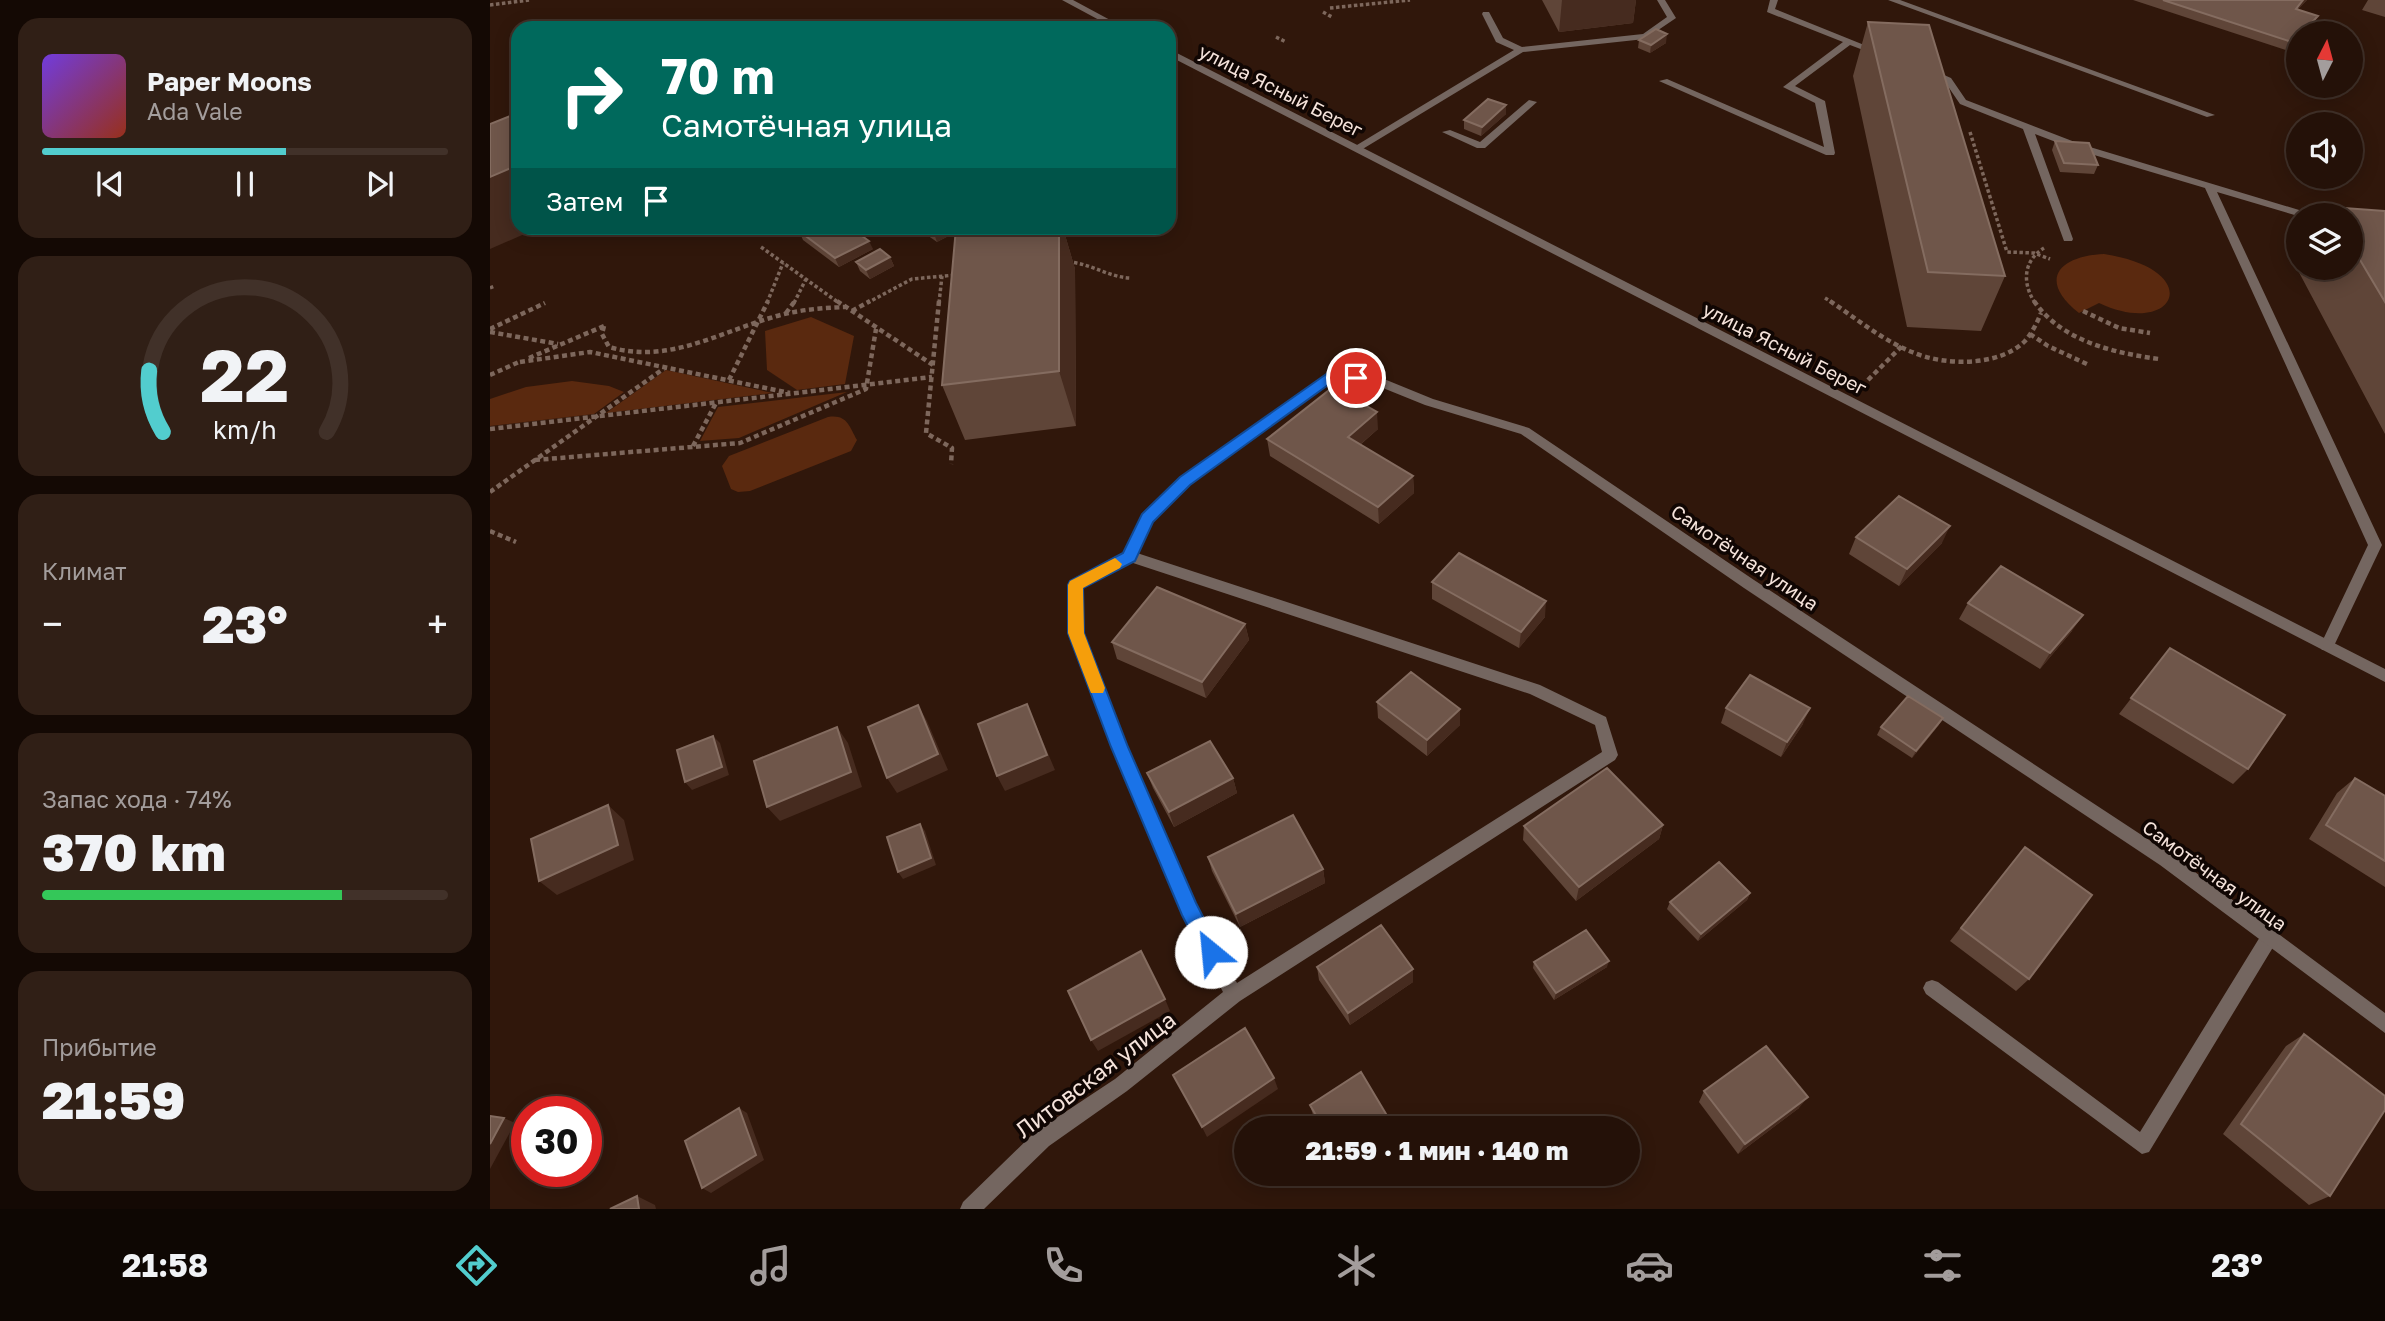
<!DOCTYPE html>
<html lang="ru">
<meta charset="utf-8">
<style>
body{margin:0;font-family:"Golos Text",sans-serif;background:#301f16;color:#f1f3f6;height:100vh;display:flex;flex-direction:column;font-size:26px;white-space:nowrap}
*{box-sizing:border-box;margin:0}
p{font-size:23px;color:#a39d9c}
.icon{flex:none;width:38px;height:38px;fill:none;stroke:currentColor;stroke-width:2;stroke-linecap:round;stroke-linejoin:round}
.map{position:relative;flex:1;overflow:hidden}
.panel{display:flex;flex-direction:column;gap:18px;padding:18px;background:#140904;width:490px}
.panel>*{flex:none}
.banner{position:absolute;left:21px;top:21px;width:665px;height:214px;border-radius:21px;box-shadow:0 4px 18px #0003,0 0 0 2px #413129;background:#00695c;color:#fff;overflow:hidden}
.needle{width:46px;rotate:6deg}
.tools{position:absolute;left:1796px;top:21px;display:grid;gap:14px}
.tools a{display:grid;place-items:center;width:77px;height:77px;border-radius:50%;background:#241108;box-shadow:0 4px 18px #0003,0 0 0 2px #413129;font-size:35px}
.speed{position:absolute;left:21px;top:1096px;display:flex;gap:14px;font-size:35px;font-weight:700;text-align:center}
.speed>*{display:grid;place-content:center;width:91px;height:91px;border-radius:50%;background:#241108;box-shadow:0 4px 18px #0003,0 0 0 2px #413129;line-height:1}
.speed .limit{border:10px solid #d22;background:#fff;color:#111}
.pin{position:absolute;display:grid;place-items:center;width:60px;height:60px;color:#fff;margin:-30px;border:4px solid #fff;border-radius:50%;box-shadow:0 2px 7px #0007}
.me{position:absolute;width:77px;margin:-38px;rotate:332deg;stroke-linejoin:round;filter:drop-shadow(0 0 5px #0008)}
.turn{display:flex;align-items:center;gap:24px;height:147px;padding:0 35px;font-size:32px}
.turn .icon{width:91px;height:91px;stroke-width:2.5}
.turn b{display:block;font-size:49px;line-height:60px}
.then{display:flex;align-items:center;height:66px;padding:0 35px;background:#0003;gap:14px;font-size:26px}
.big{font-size:52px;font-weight:800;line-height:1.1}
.panel .tile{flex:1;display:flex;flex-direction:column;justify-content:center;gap:10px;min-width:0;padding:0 24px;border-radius:21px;background:#301f16}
.panel .dial{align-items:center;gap:0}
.dial svg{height:182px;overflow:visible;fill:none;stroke:#413129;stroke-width:7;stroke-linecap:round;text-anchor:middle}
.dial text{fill:#f1f3f6;stroke:none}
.song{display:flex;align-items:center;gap:21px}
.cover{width:84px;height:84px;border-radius:10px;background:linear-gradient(135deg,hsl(260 70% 55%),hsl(10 70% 35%))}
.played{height:7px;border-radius:4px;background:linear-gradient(90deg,#52cdce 60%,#413129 60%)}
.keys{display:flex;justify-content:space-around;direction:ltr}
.heat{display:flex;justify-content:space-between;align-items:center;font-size:38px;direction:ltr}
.charge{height:10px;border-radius:5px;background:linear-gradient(90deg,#34c759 74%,#413129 0)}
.trip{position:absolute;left:744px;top:1116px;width:406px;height:70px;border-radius:35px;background:#241108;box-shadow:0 4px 18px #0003,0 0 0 2px #413129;font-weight:800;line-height:70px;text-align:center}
.tabs{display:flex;height:112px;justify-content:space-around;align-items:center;background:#0e0703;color:#a39d9c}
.tabs .icon{width:49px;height:49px}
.tabs .selected{color:#52cdce}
.tabs b{font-size:32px;color:#f1f3f6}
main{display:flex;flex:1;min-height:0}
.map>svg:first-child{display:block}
.green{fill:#5a290f}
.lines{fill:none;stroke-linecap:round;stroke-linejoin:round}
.path-far1{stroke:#7d675c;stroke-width:3.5;stroke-dasharray:3.5 2.5;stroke-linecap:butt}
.path{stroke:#7d675c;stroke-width:4.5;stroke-dasharray:5 3.5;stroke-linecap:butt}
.lane{fill:#746660;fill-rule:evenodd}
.street{fill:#746660;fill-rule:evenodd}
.wall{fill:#5f4538}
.shaded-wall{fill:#462b1f}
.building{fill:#6f564a;stroke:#846c60;stroke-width:2}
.route{fill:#1a73e8;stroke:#114b97;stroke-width:2}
.slow{fill:#f59e0b}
.labels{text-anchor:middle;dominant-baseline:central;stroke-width:7;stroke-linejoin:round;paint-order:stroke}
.street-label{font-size:19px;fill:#f5e3db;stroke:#100603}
.near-street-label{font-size:23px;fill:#f5e3db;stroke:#100603}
</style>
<main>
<section class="panel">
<div class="tile">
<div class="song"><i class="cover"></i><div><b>Paper Moons</b><p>Ada Vale</p></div></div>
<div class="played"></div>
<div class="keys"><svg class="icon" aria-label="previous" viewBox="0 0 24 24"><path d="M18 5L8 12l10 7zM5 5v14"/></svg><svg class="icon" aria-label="pause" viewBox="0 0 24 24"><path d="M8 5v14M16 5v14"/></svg><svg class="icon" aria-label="next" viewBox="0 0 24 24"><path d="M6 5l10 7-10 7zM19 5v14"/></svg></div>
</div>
<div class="tile dial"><svg viewBox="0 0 100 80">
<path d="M14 69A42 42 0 1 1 86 69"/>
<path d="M14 69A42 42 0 0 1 8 42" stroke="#52cdce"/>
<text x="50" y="56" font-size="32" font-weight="700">22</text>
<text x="50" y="72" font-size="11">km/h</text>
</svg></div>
<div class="tile"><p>Климат</p>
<div class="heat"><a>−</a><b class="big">23°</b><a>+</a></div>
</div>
<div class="tile"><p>Запас хода · 74%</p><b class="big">370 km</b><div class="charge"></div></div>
<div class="tile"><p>Прибытие</p><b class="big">21:59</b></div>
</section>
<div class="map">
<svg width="1895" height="1209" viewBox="0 0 1895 1209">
<rect width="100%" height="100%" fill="#30170b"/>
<!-- green -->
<path class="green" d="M 1614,254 C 1718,270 1685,339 1609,303 L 1589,313 C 1547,280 1569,256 1614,254 Z
M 321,317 L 364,336 L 355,384 L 307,390 L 277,370 L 275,331 Z
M 176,370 L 283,393 L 116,413 Z
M 82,381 L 119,386 L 134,392 L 104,414 L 0,426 L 0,399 L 36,387 Z
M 357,392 L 249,438 L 210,441 L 228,407 Z
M 338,417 C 357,414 359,426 367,440 L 361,451 L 260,491 L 248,492 L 241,489 L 232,466 L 239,456 Z"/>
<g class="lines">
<!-- path-far1 -->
<path class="path-far1" d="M 0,5 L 39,0
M 840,8 L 920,0
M 833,12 L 842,17
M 786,37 L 796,42
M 1480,132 L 1517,252 L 1544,253 L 1560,259
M 271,247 L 349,303
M 578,262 C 600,263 618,277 640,278
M 0,288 L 5,286
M 1335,298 L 1343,303
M 277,303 L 293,263
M 304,303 L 316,279
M 377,303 L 422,279 L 465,275
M 449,303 L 452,276
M 1545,303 C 1532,283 1533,261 1554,248"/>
<!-- path -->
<path class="path" d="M 347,301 L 443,365
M 449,301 L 436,433 L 462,448 L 461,464
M 1340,301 C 1367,319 1392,340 1422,352 C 1454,366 1509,367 1535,341 C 1542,333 1547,323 1551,313
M 1544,301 C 1571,341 1624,353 1669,359
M 362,311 L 380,301
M 1593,311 L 1629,328 L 1660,333
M 296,313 L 305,301
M 114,326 L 112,334 L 119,347 C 177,364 226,334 280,318 C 305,310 330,308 355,307
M 0,329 L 55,303
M 0,332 L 68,344
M 1540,334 L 1558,346 L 1599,365
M 39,358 L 114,326
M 30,362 L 100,352 L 300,393
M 0,375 L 31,361
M 239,380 L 278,301
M 1378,380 L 1412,346
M 0,429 L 442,377
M 203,446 L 226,403
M 45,460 L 250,443 L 376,389 L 386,329
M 0,492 L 176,367
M 0,531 L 26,542"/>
<!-- lane -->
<path class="lane" d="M 1167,0 L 1175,0 L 1186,18 L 1155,39 L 1033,52 L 871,150 L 862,148 L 1024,50 L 1006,42 L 992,14 L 993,12 L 999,12 L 1013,38 L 1032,47 L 1153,34 L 1177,17 Z
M 1280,0 L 1288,0 L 1285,9 L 1394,53 L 1389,56 L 1360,45 L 1305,86 L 1335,101 L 1345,153 L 1344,155 L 1336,155 L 1169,81 L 1177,79 L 1334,147 L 1325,103 L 1293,87 L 1353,42 L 1277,12 Z
M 1398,0 L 1410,0 L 1725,115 L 1717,117 Z
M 1434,69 L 1440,69 L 1461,78 L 1476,100 L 1590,144 L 1819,213 L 1820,215 L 1808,216 L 1727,192 L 1892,545 L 1842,650 L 1832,650 L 1830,646 L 1878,545 L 1715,188 L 1584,149 L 1545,134 L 1583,239 L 1582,241 L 1574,241 L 1533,129 L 1470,104 L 1455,82 L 1434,73 Z
M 1039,100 L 1047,102 L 995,148 L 987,148 L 952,132 L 960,130 L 990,142 Z
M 1779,930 L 1785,932 L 1787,938 L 1785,944 L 1659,1152 L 1652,1154 L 1436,994 L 1433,988 L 1436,982 L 1442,980 L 1448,982 L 1650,1132 L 1773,932 Z"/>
<!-- street -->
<path class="street" d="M 572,0 L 583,0 L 635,28 L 624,28 Z
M 679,49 L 1895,669 L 1895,682 L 679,56 Z
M 842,371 L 894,379 L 943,399 L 1039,428 L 1264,580 L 1682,855 L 1895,1013 L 1895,1033 L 1670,865 L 1254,588 L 1031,434 L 935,405 L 888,386 L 844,379 L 700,484 L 662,521 L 647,553 L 1050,685 L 1116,717 L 1128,755 L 1125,760 L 750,1001 L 637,1091 L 559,1146 L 494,1209 L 470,1209 L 473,1202 L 545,1132 L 625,1079 L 733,992 L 693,915 L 621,747 L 579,633 L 578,585 L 580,581 L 634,553 L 652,515 L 690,478 ZM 640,562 L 1040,694 L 1105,725 L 1112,752 L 747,983 L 705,904 L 637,747 L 593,633 L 592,588 Z"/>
</g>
<!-- wall -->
<path class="wall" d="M 1052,0 L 1146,0 L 1143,23 L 1069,32 Z
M 1643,0 L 1817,0 L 1808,9 L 1823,24 L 1808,33 L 1808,54 Z
M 1878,0 L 1895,0 L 1895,17 L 1872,10 Z
M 1378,22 L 1515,276 L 1491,331 L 1417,327 L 1363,76 Z
M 1149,40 L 1176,43 L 1160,53 L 1148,48 Z
M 1016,105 L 1016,114 L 991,136 L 974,129 L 974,120 Z
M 1565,141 L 1608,165 L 1604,174 L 1570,172 L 1562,150 Z
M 1840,207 L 1895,211 L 1895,434 L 1804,263 L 1808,256 L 1808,268 L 1860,268 L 1860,215 L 1835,215 Z
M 427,228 L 573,228 L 585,269 L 586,426 L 475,440 L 452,385 L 466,232 L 447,242 Z
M 309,231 L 383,249 L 349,267 L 313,240 Z
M 400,257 L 404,266 L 380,279 L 370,271 L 366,262 Z
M 888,429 L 870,445 L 923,476 L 924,493 L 889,524 L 780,456 L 777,439 Z
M 1366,537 L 1452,543 L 1409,586 L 1359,554 Z
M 942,582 L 1055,617 L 1029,648 L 942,599 Z
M 1478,603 L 1582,631 L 1550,669 L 1469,619 Z
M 755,624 L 759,640 L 716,698 L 627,659 L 622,642 Z
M 1680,648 L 1758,769 L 1743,784 L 1629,714 Z
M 887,702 L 970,725 L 937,756 L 888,718 Z
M 1236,708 L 1313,724 L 1291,757 L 1231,723 Z
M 1453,718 L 1448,726 L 1422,758 L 1387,735 L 1391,727 Z
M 657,773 L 743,778 L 747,793 L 684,827 L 663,788 Z
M 1865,778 L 1895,796 L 1895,887 L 1819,839 L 1847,793 Z
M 1173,825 L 1169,839 L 1086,901 L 1033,840 L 1034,826 Z
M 1535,847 L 1539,979 L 1526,991 L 1460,941 Z
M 718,857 L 833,869 L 835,883 L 750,927 L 722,871 Z
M 1260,893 L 1257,900 L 1208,941 L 1177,909 L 1180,902 Z
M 1044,962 L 1117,967 L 1064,1000 L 1043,968 Z
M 827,967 L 923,969 L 923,982 L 860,1025 L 829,980 Z
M 1814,1034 L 1840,1196 L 1819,1205 L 1733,1134 L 1796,1046 Z
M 1214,1091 L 1309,1108 L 1248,1154 L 1209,1102 Z
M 820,1105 L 905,1129 L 831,1129 L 823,1115 Z"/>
<!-- shaded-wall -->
<path class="shaded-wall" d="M 1072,0 L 1146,0 L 1143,23 L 1069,32 Z
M 1813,0 L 1817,0 L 1801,17 L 1806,9 Z
M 1828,16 L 1823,24 L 1815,33 L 1812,33 Z
M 1177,34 L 1176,43 L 1160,53 L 1161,45 Z
M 1016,105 L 1016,114 L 991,136 L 992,127 Z
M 28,165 L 28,228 L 48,228 L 0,249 L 0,177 Z
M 442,228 L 474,228 L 447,242 Z
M 569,228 L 573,228 L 585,269 L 586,426 L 569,371 Z
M 379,241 L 383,249 L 349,267 L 345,258 Z
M 400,257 L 404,266 L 380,279 L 376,270 Z
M 887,412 L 888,429 L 859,454 L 858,437 Z
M 923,476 L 924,493 L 889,524 L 888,507 Z
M 1460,526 L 1452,543 L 1409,586 L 1417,569 Z
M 1056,601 L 1055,617 L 1029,648 L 1031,632 Z
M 1593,615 L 1582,631 L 1550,669 L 1560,653 Z
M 755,624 L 759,640 L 716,698 L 712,682 Z
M 537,704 L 565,770 L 515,791 L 507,776 Z
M 428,705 L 437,721 L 458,770 L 407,793 L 397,778 Z
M 1320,708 L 1313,724 L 1291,757 L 1297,742 Z
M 970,709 L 970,725 L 937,756 L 937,740 Z
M 1453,718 L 1448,726 L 1422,758 L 1426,751 Z
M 347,727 L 358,743 L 372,787 L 290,821 L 277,807 Z
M 223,736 L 230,743 L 239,775 L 202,790 L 195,782 Z
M 743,778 L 747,793 L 684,827 L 679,812 Z
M 118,805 L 134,820 L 144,860 L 67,895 L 49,881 Z
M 430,824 L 435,831 L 446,865 L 413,879 L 408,872 Z
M 1173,825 L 1169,839 L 1086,901 L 1089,887 Z
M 833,869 L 835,883 L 750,927 L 746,914 Z
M 1260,893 L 1257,900 L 1208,941 L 1211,934 Z
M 1119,961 L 1117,967 L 1064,1000 L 1066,993 Z
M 923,969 L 923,982 L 860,1025 L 858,1013 Z
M 675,999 L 680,1011 L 608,1051 L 601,1040 Z
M 784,1078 L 788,1089 L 717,1137 L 712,1127 Z
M 1318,1097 L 1309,1108 L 1248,1154 L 1255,1144 Z
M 249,1108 L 257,1113 L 274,1160 L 221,1193 L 212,1188 Z
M 14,1118 L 25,1123 L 0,1169 L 0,1144 Z
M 859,1174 L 872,1174 L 861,1182 Z
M 147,1196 L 165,1205 L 166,1209 L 149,1209 Z"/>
<!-- building -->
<path class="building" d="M 1673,0 L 1813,0 L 1806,9 L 1828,16 L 1812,33 L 1808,33 L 1808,44 Z
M 1378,22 L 1439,25 L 1515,276 L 1438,272 Z
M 1166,29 L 1177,34 L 1161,45 L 1149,40 Z
M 998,99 L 1016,105 L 992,127 L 974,120 Z
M 28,113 L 28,165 L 0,177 L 0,124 Z
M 1565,141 L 1599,143 L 1608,165 L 1574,163 Z
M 1840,207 L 1895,211 L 1895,302 L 1860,243 L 1860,215 L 1844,215 Z
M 316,228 L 361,228 L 379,241 L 345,258 L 309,231 Z
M 466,228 L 569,228 L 569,371 L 452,385 Z
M 390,249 L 400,257 L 376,270 L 366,262 Z
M 843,387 L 887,412 L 858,437 L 923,476 L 888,507 L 777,439 Z
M 1409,496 L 1460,526 L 1417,569 L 1366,537 Z
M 969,553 L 1056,601 L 1031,632 L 942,582 Z
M 1511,566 L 1593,615 L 1560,653 L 1478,603 Z
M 667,587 L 755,624 L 712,682 L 622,642 Z
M 1680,648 L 1795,715 L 1758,769 L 1641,698 Z
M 921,672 L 970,709 L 937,740 L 887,702 Z
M 1260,675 L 1320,708 L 1297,742 L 1236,708 Z
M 1418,696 L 1453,718 L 1426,751 L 1391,727 Z
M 537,704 L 557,755 L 507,776 L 488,724 Z
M 428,705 L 448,754 L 397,778 L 378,727 Z
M 347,727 L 361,772 L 277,807 L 264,761 Z
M 223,736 L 232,767 L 195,782 L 187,750 Z
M 720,741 L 743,778 L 679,812 L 657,773 Z
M 1117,768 L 1173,825 L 1089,887 L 1034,826 Z
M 1865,778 L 1895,796 L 1895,861 L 1836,825 Z
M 118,805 L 128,845 L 49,881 L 41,839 Z
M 803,815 L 833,869 L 746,914 L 718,857 Z
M 430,824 L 441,858 L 408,872 L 397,837 Z
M 1535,847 L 1602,895 L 1539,979 L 1471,928 Z
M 1229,862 L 1260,893 L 1211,934 L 1180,902 Z
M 891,925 L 923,969 L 858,1013 L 827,967 Z
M 1096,930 L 1119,961 L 1066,993 L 1044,962 Z
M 651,951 L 675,999 L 601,1040 L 578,991 Z
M 755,1028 L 784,1078 L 712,1127 L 683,1075 Z
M 1814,1034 L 1895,1096 L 1895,1110 L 1840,1196 L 1751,1124 Z
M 1276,1046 L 1318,1097 L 1255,1144 L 1214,1091 Z
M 871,1072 L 905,1129 L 834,1129 L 820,1105 Z
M 249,1108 L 266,1155 L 212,1188 L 195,1141 Z
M 0,1116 L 14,1118 L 0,1144 Z
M 147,1196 L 149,1209 L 120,1209 Z"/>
<!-- route -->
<path class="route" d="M 842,370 L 866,374 L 873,378 L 866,383 L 845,380 L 700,485 L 663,522 L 645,561 L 593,588 L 594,633 L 638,747 L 706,903 L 731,952 L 728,958 L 721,961 L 714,958 L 692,915 L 621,747 L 578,633 L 578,585 L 580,581 L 633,553 L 652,514 L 690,477 Z"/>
<!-- slow -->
<path class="slow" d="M 625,558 L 632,564 L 630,568 L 593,588 L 594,633 L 615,688 L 613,693 L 601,693 L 599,688 L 578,633 L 578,585 L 580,581 Z"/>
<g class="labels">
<!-- street labels -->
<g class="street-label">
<text transform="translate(791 90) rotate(27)">улица Ясный Берег</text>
<text transform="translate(1295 348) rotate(27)">улица Ясный Берег</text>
<text transform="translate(1255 557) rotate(34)">Самотёчная улица</text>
<text transform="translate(1725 875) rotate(36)">Самотёчная улица</text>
</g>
<!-- near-street labels -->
<g class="near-street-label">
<text transform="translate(605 1074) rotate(-37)">Литовская улица</text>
</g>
</g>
</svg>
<div class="tools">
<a><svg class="needle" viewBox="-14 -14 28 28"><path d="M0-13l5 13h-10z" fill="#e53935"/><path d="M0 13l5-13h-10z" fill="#a39d9c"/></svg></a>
<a><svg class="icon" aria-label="sound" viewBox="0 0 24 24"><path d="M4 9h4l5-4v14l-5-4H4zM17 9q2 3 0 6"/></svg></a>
<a><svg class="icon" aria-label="layers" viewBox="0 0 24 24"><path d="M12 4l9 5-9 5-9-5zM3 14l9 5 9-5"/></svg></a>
</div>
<div class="speed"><div class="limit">30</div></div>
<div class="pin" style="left:866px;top:378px;background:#d93025"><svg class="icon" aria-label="arrive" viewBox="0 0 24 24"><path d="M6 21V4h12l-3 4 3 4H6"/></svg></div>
<svg class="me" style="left:721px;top:952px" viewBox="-20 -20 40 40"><circle r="19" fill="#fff"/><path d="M0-13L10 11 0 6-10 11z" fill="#1a73e8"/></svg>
<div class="trip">21:59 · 1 мин · 140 m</div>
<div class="banner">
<div class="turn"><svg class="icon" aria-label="right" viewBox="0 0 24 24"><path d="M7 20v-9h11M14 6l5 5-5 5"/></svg><div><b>70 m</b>Самотёчная улица</div></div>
<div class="then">Затем<svg class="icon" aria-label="arrive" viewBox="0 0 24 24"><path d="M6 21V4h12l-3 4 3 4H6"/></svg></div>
</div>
</div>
</main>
<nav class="tabs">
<b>21:58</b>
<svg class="icon selected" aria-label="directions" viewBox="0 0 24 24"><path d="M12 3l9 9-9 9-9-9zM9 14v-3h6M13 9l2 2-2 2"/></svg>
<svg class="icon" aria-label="music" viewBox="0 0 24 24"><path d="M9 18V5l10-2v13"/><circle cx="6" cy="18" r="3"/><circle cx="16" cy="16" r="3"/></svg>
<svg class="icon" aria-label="phone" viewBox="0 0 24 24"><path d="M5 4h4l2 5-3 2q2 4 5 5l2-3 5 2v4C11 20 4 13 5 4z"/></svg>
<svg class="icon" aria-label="climate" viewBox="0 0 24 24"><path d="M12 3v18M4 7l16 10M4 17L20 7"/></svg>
<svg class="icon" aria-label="car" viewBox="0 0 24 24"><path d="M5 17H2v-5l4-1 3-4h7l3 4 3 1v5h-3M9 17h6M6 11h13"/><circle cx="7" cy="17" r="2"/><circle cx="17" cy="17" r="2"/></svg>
<svg class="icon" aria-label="filters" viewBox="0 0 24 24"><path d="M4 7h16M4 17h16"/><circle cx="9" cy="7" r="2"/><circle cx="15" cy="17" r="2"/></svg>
<b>23°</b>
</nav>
